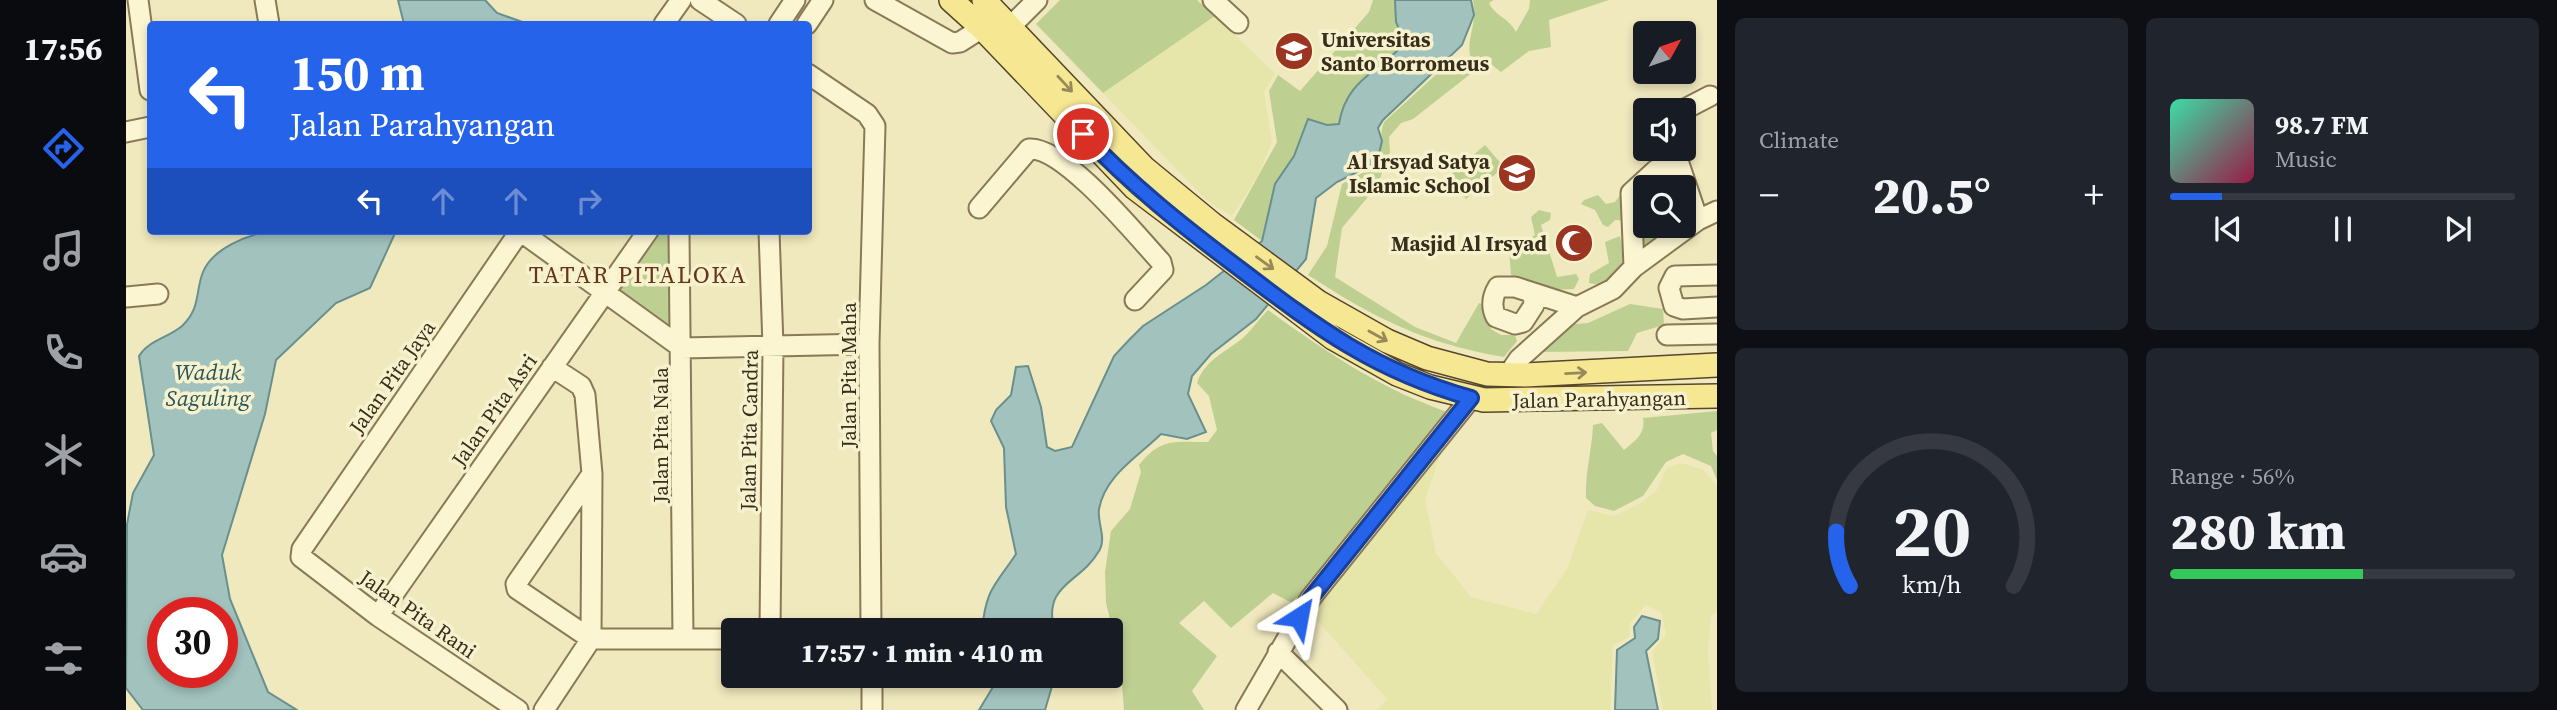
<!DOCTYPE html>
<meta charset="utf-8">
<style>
body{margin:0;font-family:"Source Serif 4",serif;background:#20242c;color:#f1f3f6;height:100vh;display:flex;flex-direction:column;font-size:26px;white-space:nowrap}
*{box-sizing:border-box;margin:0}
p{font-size:23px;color:#9ea1a6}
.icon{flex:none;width:38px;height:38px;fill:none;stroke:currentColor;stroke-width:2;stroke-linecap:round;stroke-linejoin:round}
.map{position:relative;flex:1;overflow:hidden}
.panel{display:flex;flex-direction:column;gap:18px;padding:18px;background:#0d0f14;width:840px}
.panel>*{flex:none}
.top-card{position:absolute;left:21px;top:21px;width:665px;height:214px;border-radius:7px;box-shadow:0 4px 10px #0003;background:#2563eb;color:#fff;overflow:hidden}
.needle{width:46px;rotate:50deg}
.fabs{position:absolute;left:1507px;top:21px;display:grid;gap:14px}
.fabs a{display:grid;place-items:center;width:63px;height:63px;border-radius:7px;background:#171b24;box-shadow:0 4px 10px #0003;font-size:35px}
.speed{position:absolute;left:21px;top:597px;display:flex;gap:14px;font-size:35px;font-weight:700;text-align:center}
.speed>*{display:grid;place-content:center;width:91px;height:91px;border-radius:50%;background:#171b24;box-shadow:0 4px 10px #0003;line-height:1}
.speed .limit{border:10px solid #d22;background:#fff;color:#111}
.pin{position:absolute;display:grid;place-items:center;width:60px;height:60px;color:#fff;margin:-30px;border:4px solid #fff;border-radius:50%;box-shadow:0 2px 7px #0007}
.me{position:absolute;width:77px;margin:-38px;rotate:34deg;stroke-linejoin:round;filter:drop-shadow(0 0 5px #0008)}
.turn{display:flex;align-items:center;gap:24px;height:147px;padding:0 28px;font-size:32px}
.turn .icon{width:91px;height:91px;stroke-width:2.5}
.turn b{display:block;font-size:49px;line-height:60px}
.lanes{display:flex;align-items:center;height:66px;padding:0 28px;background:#0003;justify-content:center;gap:35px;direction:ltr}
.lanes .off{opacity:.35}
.big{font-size:52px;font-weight:800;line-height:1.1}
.panel .widget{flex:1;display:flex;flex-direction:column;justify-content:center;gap:10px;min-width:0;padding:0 24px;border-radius:10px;background:#20242c}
.panel .dial{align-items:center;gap:0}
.dial svg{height:182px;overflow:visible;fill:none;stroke:#363941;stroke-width:7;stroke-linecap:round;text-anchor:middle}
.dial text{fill:#f1f3f6;stroke:none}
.song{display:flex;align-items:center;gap:21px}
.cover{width:84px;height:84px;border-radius:10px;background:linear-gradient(135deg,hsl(160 70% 55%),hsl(340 70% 35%))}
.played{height:7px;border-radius:4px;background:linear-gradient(90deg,#2563eb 15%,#363941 15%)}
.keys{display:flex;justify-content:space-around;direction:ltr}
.heat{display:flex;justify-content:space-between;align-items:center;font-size:38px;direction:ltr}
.charge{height:10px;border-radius:5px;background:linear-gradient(90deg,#34c759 56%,#363941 0)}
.panel .tiles{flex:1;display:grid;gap:18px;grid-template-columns:repeat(2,1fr)}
.trip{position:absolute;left:595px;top:618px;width:402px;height:70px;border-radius:7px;background:#171b24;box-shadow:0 4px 10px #0003;font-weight:800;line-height:70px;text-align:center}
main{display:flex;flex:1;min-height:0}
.menu{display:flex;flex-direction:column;width:126px;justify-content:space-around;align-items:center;background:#090b0e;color:#9ea1a6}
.menu .icon{width:49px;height:49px}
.menu .current{color:#2563eb}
.menu b{font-size:32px;color:#f1f3f6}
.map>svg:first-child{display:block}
.farmland{fill:#e6e6ab}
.green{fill:#becf92}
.water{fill:#a2c2bd;stroke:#69908c;stroke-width:2;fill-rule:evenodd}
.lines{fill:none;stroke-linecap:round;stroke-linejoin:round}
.minor-casing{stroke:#8a7956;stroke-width:23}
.major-casing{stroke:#57462b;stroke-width:26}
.minor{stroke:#fbf5d2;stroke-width:19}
.major{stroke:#f6e793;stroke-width:23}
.oneway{stroke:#978a57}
.route-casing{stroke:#184099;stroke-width:18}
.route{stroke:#2563eb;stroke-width:12}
.labels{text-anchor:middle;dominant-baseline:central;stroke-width:7;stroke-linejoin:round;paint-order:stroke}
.poi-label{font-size:21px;font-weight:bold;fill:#382e1b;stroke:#f7f2ce;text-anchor:end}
.street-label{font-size:21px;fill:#382e1b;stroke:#f7f2ce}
.water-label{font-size:23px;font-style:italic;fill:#2a5559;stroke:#f7f2ce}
.quarter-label{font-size:24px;letter-spacing:2px;fill:#673518;stroke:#f7f2ce}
</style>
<main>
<nav class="menu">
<b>17:56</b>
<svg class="icon current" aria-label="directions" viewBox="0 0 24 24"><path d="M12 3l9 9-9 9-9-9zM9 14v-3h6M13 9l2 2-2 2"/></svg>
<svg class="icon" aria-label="music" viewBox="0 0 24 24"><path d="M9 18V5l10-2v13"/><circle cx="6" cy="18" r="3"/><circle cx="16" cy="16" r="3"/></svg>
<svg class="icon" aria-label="phone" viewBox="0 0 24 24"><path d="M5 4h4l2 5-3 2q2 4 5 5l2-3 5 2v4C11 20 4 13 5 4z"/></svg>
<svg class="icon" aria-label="climate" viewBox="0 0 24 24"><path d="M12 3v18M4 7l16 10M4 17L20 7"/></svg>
<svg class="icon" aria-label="car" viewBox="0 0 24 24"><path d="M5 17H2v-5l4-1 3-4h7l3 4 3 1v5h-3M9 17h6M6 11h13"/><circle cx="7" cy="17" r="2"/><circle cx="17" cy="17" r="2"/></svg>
<svg class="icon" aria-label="filters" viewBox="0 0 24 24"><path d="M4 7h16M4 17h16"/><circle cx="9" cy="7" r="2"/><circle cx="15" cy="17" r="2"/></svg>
</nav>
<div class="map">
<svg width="1591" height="710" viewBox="0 0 1591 710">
<rect width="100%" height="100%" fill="#f0e9be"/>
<!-- farmland -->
<path class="farmland" d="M 1089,16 L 1149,73 L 1138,92 L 1146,142 L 1133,174 L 1106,216 L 1082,202 L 977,93 Z
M 1317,448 L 1299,499 L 1310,553 L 1345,597 L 1410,614 L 1441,569 L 1462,510 L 1488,516 L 1515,503 L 1530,491 L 1541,468 L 1555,463 L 1576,469 L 1591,485 L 1591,612 L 1585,617 L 1582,650 L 1586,710 L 1537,710 L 1526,652 L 1540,635 L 1536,613 L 1520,605 L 1504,623 L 1503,637 L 1487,645 L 1484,710 L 1251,710 L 1261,699 L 1182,610 Z"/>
<!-- green -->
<path class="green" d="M 934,0 L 1071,0 L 1089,16 L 977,93 L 910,24 Z
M 1247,0 L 1269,0 L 1270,22 L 1279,43 C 1252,74 1220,78 1213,124 L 1201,125 L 1182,120 L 1168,156 L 1149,184 L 1136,241 L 1108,220 L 1151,142 L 1143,91 L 1152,75 L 1174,91 L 1243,12 Z
M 1347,0 L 1368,0 L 1363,3 C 1369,16 1383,18 1390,32 L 1403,9 L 1404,0 L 1483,0 L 1423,20 L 1425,47 L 1403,51 L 1375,72 L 1361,61 L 1287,119 L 1275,123 L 1263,137 L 1264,152 L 1251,186 L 1216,228 L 1209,277 L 1289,327 L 1330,343 L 1353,303 L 1360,306 L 1365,329 L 1375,335 L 1389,335 L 1391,341 L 1378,357 C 1300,344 1248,318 1182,275 L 1201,246 L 1216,184 L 1253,164 C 1256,151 1253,134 1258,122 L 1315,70 L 1330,67 L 1336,72 L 1341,62 L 1345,61 C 1339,36 1352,28 1347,0 Z
M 1359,145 L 1378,167 L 1340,199 L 1322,177 Z
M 1501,186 L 1514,190 L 1519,204 L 1519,226 L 1549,226 L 1516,254 L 1500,221 L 1489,220 L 1482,227 L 1477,225 L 1469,210 L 1455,204 L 1458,200 L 1472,195 L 1480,204 L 1489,202 Z
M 1413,210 L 1425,213 L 1424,220 L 1415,225 L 1431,277 L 1450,274 L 1453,279 L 1448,289 L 1425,290 L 1385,275 L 1383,250 L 1409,235 L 1405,217 Z
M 534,231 L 545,231 L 548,330 L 493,292 Z
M 1494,236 L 1500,267 L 1473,285 L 1463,283 L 1464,274 L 1483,263 L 1479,242 Z
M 1504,304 L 1537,309 L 1538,325 L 1511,333 L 1502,351 L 1414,352 L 1439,325 L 1462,323 Z
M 1142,310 C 1202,353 1257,391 1328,414 L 1224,539 L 1166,603 L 1147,593 L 1105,628 L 1078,601 L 1053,623 L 1091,656 L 1066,691 L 1078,710 L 998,710 L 994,660 L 980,603 L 979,572 L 985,531 L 1004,509 L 1015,472 L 1013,465 C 1035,437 1049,442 1082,442 L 1091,430 L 1083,396 L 1071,383 C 1079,359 1101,352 1119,336 C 1127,328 1134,318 1142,310 Z
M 1591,411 L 1591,430 L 1585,433 L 1587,451 L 1591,456 L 1591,480 L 1585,466 L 1557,454 L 1540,462 L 1517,496 L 1488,511 L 1469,506 L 1460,498 C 1459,472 1466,450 1467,425 L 1476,423 L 1498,450 C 1509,441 1520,434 1517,418 Z"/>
<!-- water -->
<path class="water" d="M 272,0 L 359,0 L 371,13 L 402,24 L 278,24 Z
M 1269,0 L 1345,0 L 1348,15 L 1336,45 L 1257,120 L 1252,128 L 1256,141 L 1251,162 L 1211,182 L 1190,198 L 1180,259 L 1130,319 L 1085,354 L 1066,376 L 1062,394 L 1080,432 L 1061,439 L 1035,434 C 1013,456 979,475 973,509 C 971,523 981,538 973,551 C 954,584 917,583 928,630 L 856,630 C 860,588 869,586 890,554 L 880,507 L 878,448 L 865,421 L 870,410 L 885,395 L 890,367 L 902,366 L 915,407 L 921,447 L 929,451 L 946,447 L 988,356 L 1003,340 L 1017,326 L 1080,285 L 1136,241 L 1149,184 L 1168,156 L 1182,119 L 1201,125 L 1213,124 C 1220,79 1252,73 1279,43 L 1270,22 Z
M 143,231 L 270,231 L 244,288 L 210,303 L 150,360 L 139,414 L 96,555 L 104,599 L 142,692 L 171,710 L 17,710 L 0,688 L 1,524 L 7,493 L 28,455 L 13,356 C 23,340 42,338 56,326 C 75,308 69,292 77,272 C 87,248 120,236 143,231 ZM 37,612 L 96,612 L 96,672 L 37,672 Z
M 1516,616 L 1534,621 L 1532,639 L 1520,651 L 1532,710 L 1489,710 L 1491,650 L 1509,638 L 1508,627 Z
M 865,676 L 929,676 L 919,710 L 853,710 L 867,687 Z"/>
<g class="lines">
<!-- minor casing -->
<g class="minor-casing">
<path id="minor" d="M 12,0 L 24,90
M 139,0 L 143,24
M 574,0 L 610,24
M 749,0 L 826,43 L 834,42 L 856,28
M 1087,0 L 1112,23
M 538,24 L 555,0
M 653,24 L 669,0
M 681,24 L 697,0
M 885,26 L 911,0
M 682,74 L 741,114 L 749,126 L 743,344 L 745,630
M 1557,110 L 1584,96
M 0,132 L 24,127
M 1548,149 L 1572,220
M 853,208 L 903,149 C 938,146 1011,236 1035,262 L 1037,270 L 1009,300
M 553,231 L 557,639
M 643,231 L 647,346 L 644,630
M 1508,267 L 1505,193 L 1530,170 L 1552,162
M 1591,275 L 1549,276 L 1543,288 L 1548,306 L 1557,309 L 1591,307
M 1407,293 L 1408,305 L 1397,322 L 1389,324 L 1370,317 C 1365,307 1366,297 1372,287 L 1389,287 L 1451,307
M 0,297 L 32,294
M 1541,335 L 1591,334
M 426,367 L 455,386 L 459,395 L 466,474 L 465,639
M 1382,375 L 1393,359 L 1451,307 L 1487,289 L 1508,267 L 1572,220 L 1591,211
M 252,616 L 522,231
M 465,639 L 391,589 L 390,584 L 466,474
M 465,639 L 607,639
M 1152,652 L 1211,710
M 746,676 L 746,710
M 392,710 L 252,616 L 175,557 L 176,549 L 394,231 L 556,348 L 743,344
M 418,710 L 465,639
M 1120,710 L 1184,599 L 1345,398"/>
</g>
<!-- major casing -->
<g class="major-casing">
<path id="major" d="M 825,0 L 856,28 L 1009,188 L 1207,338 L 1271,374 L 1304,387 L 1358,400 L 1591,396
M 858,0 L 1018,168 L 1086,224 L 1192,302 L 1261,341 L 1301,358 L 1361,374 L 1399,375 L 1591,365"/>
</g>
<!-- minor -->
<use href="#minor" class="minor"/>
<!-- major -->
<use href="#major" class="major"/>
</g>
<!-- one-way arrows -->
<defs><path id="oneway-shaft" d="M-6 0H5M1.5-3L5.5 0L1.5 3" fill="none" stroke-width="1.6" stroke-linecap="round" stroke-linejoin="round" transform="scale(1.75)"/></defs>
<g class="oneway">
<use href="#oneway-shaft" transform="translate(939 84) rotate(47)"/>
<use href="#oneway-shaft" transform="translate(1139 263) rotate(36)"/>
<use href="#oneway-shaft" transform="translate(1252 336) rotate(29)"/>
<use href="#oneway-shaft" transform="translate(1450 373) rotate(-3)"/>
</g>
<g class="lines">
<!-- route casing -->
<g class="route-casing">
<path id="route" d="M 957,134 C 1005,185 1058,227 1114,269 C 1193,329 1249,371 1345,398 L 1184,599 L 1173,617"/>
</g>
<!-- route -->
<use href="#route" class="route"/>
</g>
<!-- icons -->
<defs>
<g id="university-disc" transform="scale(2.0125)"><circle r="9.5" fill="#9c3422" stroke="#f7f2ce"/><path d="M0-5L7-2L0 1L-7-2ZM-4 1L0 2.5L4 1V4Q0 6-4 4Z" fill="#fff"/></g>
<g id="school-disc" transform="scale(2.0125)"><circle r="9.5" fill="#9c3422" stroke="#f7f2ce"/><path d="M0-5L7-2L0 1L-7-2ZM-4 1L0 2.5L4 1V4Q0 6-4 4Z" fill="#fff"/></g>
<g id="mosque-disc" transform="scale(2.0125)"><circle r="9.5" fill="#9c3422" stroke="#f7f2ce"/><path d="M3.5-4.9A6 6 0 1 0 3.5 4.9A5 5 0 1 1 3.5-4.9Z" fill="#fff"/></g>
</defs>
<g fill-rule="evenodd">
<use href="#university-disc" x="1168" y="51"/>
<use href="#school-disc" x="1391" y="173"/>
<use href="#mosque-disc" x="1448" y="243"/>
</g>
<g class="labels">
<!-- poi labels -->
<g class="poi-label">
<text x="1195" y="39" text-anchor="start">Universitas<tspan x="1195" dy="24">Santo Borromeus</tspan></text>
<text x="1364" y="161">Al Irsyad Satya<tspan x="1364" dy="24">Islamic School</tspan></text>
<text x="1421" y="243">Masjid Al Irsyad</text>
</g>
<!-- street labels -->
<g class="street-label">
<text transform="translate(722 375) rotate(-90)">Jalan Pita Maha</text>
<text transform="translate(266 377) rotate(-55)">Jalan Pita Jaya</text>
<text transform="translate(1473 399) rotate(-1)">Jalan Parahyangan</text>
<text transform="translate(368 410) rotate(-55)">Jalan Pita Asri</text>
<text transform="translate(623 430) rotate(-89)">Jalan Pita Candra</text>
<text transform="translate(534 435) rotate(-90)">Jalan Pita Nala</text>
<text transform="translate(292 614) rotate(35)">Jalan Pita Rani</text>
</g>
<!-- water labels -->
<g class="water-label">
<text x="82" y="372">Waduk<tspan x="82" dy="26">Saguling</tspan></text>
</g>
<!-- quarter labels -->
<g class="quarter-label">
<text x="512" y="274">TATAR PITALOKA</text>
</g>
</g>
</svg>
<div class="fabs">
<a><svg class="needle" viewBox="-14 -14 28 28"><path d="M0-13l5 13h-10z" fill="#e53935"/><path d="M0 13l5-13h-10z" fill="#9ea1a6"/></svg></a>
<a><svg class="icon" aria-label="sound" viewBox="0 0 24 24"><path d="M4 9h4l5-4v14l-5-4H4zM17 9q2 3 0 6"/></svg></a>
<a><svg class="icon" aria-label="search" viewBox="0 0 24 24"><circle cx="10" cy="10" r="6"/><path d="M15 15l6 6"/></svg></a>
</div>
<div class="speed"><div class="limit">30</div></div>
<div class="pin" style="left:957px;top:134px;background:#d93025"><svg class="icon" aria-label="arrive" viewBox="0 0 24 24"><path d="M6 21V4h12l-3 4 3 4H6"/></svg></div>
<svg class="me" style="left:1173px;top:617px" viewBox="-20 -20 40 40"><path d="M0-17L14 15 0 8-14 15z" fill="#2563eb" stroke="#fff" stroke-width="4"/></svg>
<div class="trip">17:57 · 1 min · 410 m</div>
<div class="top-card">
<div class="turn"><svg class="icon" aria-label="left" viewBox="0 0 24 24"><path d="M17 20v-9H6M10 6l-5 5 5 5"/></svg><div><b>150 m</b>Jalan Parahyangan</div></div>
<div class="lanes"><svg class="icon" aria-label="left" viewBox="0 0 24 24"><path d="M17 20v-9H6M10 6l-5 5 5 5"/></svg><svg class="icon off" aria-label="ahead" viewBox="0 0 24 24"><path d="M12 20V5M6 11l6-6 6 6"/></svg><svg class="icon off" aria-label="ahead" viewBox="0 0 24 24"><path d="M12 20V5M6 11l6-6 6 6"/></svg><svg class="icon off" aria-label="right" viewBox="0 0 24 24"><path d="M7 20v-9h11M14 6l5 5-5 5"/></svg></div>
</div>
</div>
<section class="panel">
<div class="tiles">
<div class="widget"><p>Climate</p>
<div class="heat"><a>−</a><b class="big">20.5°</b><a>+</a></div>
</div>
<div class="widget">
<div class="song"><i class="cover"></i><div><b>98.7 FM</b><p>Music</p></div></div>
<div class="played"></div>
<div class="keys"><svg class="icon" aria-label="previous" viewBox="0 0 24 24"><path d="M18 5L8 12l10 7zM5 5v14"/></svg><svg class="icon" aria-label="pause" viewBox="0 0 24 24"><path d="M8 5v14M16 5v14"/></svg><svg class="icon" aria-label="next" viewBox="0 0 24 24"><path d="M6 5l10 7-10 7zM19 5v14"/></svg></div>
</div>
<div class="widget dial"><svg viewBox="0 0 100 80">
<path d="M14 69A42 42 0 1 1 86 69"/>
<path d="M14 69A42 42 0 0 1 8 45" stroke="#2563eb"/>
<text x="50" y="56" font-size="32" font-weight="700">20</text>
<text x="50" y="72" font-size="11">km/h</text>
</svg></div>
<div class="widget"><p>Range · 56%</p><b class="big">280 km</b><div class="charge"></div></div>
</div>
</section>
</main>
